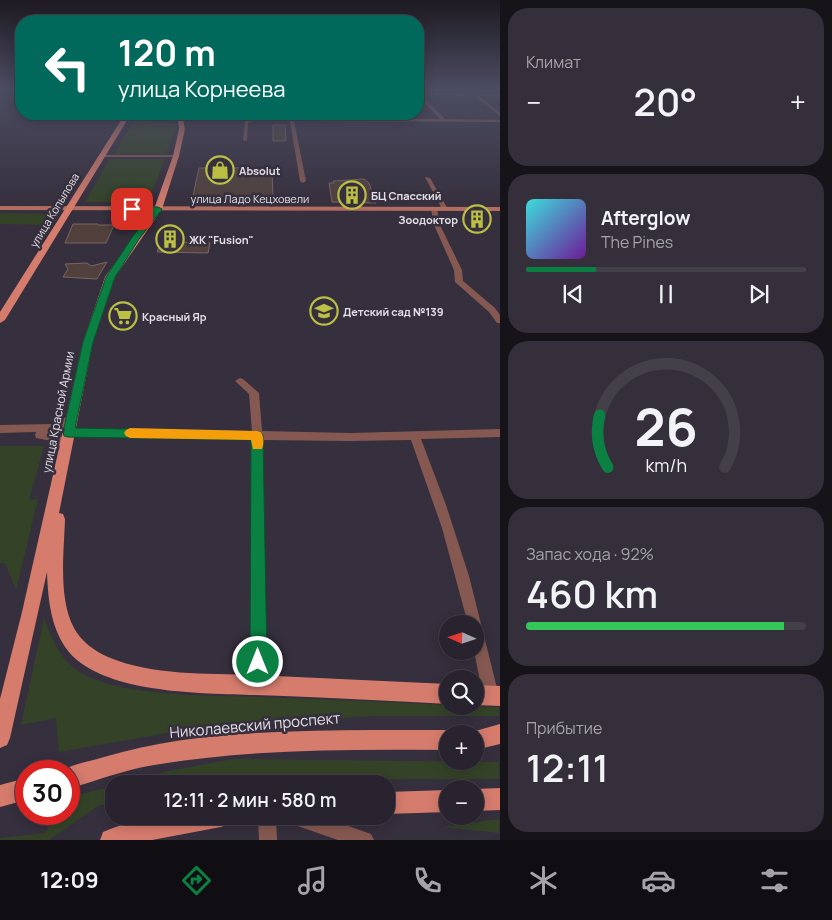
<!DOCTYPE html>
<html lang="ru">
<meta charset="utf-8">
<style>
body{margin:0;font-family:Manrope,sans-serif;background:#342f3a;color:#f1f3f6;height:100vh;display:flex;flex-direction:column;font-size:19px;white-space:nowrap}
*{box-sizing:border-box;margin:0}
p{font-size:16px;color:#a5a4aa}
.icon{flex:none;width:28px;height:28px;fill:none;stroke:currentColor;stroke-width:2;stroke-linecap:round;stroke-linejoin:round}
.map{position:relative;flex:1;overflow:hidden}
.sheet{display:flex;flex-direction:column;gap:8px;padding:8px;background:#161319;width:332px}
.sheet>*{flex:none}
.top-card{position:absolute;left:15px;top:15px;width:409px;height:105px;border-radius:20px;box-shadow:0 2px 12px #0003,0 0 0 1px #44404a;background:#00695c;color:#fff;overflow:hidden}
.needle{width:32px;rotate:273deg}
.controls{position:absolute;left:439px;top:615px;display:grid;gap:10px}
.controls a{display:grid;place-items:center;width:45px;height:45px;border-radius:50%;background:#28232e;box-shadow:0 2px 12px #0003,0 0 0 1px #44404a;font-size:25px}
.speed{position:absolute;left:15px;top:760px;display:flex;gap:10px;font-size:25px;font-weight:700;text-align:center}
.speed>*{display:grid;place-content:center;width:65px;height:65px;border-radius:50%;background:#28232e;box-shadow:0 2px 12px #0003,0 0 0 1px #44404a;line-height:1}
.speed .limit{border:8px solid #d22;background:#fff;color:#111}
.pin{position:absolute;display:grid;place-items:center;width:42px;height:42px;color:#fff;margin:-21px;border-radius:10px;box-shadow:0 2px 8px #0006}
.me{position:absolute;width:55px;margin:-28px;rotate:0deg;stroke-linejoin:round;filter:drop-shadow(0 0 4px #0008)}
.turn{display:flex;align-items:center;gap:18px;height:105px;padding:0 20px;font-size:22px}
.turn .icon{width:65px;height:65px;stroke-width:2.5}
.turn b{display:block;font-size:35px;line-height:42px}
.big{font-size:38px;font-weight:600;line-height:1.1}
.sheet .widget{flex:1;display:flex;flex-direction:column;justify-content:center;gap:8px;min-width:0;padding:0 18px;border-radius:20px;background:#342f3a}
.sheet .dial{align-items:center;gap:0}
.dial svg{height:130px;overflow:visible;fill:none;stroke:#44404a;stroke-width:7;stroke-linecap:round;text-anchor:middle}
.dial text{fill:#f1f3f6;stroke:none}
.song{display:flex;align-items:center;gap:15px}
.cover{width:60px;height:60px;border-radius:8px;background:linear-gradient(135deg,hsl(180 70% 55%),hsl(280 70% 35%))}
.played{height:5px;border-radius:2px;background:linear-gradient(90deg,#0b8043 25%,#44404a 25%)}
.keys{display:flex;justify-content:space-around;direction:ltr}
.heat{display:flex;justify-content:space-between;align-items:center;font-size:28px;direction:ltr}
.charge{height:8px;border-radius:4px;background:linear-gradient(90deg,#34c759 92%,#44404a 0)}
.trip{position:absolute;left:105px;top:775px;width:290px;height:50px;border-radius:20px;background:#28232e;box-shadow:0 2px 12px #0003,0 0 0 1px #44404a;font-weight:600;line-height:50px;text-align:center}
.menu{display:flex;height:80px;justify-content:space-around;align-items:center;background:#100e12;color:#a5a4aa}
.menu .icon{width:35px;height:35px}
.menu .current{color:#0b8043}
.menu b{font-size:22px;color:#f1f3f6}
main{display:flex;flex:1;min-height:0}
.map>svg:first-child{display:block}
.green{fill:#344328}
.building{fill:#51403c;stroke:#786662}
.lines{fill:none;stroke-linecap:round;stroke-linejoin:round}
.street{fill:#855951;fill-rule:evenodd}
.secondary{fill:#b26d61;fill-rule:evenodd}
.primary{fill:#d57c6d;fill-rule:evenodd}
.route{fill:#0b8043;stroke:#07532c}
.slow{fill:#f59e0b}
.labels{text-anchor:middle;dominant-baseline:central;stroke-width:5;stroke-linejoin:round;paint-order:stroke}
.far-poi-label{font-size:11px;font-weight:bold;fill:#e2dee7;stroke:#362f3d;text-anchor:start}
.far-street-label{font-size:11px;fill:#e2dee7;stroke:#362f3d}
.street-label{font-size:12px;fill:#e2dee7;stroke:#362f3d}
.near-street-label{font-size:15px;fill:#e2dee7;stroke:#362f3d}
</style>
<main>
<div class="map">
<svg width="500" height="840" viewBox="0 0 500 840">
<rect width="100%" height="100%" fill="#362f3d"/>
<!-- green -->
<path class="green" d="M 133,122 L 175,123 L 177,126 L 166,154 L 114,154 Z
M 110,159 L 165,159 L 148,202 L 85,202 Z
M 0,213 L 53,214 L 46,225 L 0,224 Z
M 0,446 L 44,446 L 29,500 L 38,499 L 16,590 L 5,563 L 0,563 Z
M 44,618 C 51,637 60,659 78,671 C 120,698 211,695 261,697 C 323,699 385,702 447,705 L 448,706 L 499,707 L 499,716 L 373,716 L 190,729 L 59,752 L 56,718 L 21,725 Z
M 233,759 L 499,762 L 499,779 L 367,779 L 277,784 L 121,784 L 168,771 Z
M 114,786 L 114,803 L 98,806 L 49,840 L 0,840 L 0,838 L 46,833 L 51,814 L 69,814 L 69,797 Z
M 499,819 L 499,833 L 442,827 Z"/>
<!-- building -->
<path class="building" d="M 273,125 L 285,125 L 286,141 L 273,141 Z
M 199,168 L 243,168 L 243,171 L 272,171 L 273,197 L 193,196 Z
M 364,179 L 369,183 L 376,203 L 332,202 L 329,183 L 334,183 L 333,181 Z
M 73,224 L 98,224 L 98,225 L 114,225 L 106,243 L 65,243 Z
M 165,231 L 181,231 L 178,242 L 210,243 L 208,253 L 157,252 Z
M 107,262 L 97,279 L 63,277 L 68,269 L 65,264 L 87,263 L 91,266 Z"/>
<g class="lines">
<!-- street -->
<path class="street" d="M 418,93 L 500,94 L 500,96 L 479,96 L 500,113 L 500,116 L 475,96 L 421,95 L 445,119 L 500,120 L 500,122 L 294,121 L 306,181 L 303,183 L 300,181 L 290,121 L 251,121 L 248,123 L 247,140 L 245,141 L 243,140 L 245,121 L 123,119 L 248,118 L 248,115 L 250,114 L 252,115 L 252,118 L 440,119 L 418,96 Z
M 101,155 L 176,155 L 178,156 L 176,157 L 99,157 Z
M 425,177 L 430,178 L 448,209 L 447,210 L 442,209 Z
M 434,207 L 437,209 L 440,225 L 462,270 L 463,281 L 495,308 L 500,315 L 500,323 L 497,323 L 489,312 L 455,282 L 454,270 L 434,225 L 431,209 Z
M 240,378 L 243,379 L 259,393 L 262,431 L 350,433 L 500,429 L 500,437 L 421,439 L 446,505 L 469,576 L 499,696 L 496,701 L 491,704 L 486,701 L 483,696 L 474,651 L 475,651 L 475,624 L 468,624 L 442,528 L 411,440 L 350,441 L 262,440 L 267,686 L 264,691 L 259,694 L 254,691 L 251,686 L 252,439 L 68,436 L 64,435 L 63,432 L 64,429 L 68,428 L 252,431 L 249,394 L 235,381 Z
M 72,414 L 76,415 L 77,418 C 72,426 61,431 52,432 C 63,435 66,442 70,451 L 69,454 C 59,457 58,446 52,441 L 36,438 L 35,435 L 36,432 L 0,433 L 0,425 L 54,424 Z
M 258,816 L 276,816 L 277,840 L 259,840 Z
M 283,816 L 320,816 L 371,834 L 374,840 L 338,840 L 286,822 Z"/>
<!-- secondary -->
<path class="secondary" d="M 0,206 L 500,207 L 500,211 L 0,210 Z"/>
<!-- primary -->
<path class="primary" d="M 125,114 L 131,114 L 5,320 L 0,323 L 0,312 Z
M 168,114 L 174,114 L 183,119 L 185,129 L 179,156 L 162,209 L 115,277 L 93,342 L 59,513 L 63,514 L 65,519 C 64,551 58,599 74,628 C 81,641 94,651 108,657 C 153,676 206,673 254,675 C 318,678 383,681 448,684 L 448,704 C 393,701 339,698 284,696 C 226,693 123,698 77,660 C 52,639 48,603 47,572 L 10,738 L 7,745 L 0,748 L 0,699 L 22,612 L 83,342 L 105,277 L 154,209 L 173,156 L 179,129 L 178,120 Z
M 475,685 L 500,686 L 500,706 L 475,705 Z
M 500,724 L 500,744 L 475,750 L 475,734 L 468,733 Z
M 374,730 L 448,730 L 456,734 L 448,734 L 448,750 C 350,749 251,749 154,765 C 125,770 97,780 69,789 L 69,771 L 61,771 C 73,764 91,761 104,757 C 191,731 285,731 374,730 Z
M 26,778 L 26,800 L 0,807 L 0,785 Z
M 500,788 L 500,810 L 475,811 L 475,789 Z
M 448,790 L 448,812 L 386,814 L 386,792 Z
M 159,816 L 232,816 L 229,824 L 221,827 L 152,840 L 100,840 L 103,832 C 121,824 139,820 159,816 Z"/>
</g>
<!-- sky -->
<linearGradient id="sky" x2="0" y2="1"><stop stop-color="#1e1a22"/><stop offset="0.43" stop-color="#4c4d62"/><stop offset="1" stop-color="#4c4d62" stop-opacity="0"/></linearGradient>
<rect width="500" height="207" fill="url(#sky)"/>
<!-- route -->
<path class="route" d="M 132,207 L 158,207 L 162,209 L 139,239 L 115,277 L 93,342 L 75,428 L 261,432 L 263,436 L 267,662 L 264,667 L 258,670 L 252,667 L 250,662 L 251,440 L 68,437 L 64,436 L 63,432 L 83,342 L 106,277 L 133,236 L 153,211 L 130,210 L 129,209 Z"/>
<!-- slow -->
<path class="slow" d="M 130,428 L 257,431 L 261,432 C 264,437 264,444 262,449 L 253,449 L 251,440 L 130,438 L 126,436 L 124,433 L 126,430 Z"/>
<!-- icons -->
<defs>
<g id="shop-ring" transform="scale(1.4375)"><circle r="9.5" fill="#362f3d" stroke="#bbc044" stroke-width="1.5"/><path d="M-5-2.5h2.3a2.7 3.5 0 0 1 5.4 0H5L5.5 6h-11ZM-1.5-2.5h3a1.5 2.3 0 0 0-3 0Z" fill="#bbc044"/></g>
<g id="building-ring" transform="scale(1.4375)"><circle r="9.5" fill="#362f3d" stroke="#bbc044" stroke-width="1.5"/><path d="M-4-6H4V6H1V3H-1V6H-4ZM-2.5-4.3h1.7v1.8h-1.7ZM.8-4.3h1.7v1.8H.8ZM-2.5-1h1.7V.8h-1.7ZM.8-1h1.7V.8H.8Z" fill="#bbc044"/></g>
<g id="school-ring" transform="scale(1.4375)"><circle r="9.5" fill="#362f3d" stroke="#bbc044" stroke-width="1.5"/><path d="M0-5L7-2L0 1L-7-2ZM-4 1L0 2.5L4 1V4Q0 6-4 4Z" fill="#bbc044"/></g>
<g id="supermarket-ring" transform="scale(1.4375)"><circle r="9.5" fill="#362f3d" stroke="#bbc044" stroke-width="1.5"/><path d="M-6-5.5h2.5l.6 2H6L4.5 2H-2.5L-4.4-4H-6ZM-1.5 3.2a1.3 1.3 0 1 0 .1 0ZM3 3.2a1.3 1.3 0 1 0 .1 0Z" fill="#bbc044"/></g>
</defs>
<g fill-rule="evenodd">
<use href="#shop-ring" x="220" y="170"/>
<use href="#building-ring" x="352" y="195"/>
<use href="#building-ring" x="477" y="219"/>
<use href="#building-ring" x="170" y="239"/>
<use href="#school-ring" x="324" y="311"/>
<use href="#supermarket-ring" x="123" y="316"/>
</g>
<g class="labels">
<!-- far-poi labels -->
<g class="far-poi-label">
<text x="239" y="170">Absolut</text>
<text x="371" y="195">БЦ Спасский</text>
<text x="458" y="219" text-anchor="end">Зоодоктор</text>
<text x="189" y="239">ЖК "Fusion"</text>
<text x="343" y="311">Детский сад №139</text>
<text x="142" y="316">Красный Яр</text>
</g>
<!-- far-street labels -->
<g class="far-street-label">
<text x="250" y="198">улица Ладо Кецховели</text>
<text transform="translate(54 210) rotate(-59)">улица Копылова</text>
</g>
<!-- street labels -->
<g class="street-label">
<text transform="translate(58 412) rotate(-79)">улица Красной Армии</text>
</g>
<!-- near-street labels -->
<g class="near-street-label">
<text transform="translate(255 725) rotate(-5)">Николаевский проспект</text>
</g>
</g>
</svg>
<div class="controls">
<a><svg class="needle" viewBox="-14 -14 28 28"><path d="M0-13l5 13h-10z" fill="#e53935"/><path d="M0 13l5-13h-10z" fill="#a5a4aa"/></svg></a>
<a><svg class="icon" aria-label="search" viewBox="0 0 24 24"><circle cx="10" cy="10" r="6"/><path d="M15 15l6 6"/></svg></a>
<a>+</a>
<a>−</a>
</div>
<div class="speed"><div class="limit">30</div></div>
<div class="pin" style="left:132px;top:209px;background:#d93025"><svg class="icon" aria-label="arrive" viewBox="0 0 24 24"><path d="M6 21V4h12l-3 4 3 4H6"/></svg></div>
<svg class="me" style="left:258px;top:662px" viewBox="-20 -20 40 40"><circle r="17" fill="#0b8043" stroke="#fff" stroke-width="3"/><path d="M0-11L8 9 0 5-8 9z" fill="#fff"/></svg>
<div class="trip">12:11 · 2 мин · 580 m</div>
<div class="top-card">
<div class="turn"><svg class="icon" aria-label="left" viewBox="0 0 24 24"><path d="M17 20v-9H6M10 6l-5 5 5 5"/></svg><div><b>120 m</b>улица Корнеева</div></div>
</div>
</div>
<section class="sheet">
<div class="widget"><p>Климат</p>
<div class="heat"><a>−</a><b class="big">20°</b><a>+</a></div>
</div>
<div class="widget">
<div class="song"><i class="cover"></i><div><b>Afterglow</b><p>The Pines</p></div></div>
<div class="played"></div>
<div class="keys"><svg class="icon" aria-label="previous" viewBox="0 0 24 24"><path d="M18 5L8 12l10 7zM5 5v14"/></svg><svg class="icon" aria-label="pause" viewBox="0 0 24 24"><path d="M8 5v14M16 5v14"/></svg><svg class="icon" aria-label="next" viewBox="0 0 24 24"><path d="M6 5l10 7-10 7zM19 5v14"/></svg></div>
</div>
<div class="widget dial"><svg viewBox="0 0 100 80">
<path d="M14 69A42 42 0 1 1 86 69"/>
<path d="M14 69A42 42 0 0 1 9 37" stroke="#0b8043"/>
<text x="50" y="56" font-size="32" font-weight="700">26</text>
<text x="50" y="72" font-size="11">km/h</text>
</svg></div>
<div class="widget"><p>Запас хода · 92%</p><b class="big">460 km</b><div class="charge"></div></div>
<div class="widget"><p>Прибытие</p><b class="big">12:11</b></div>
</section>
</main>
<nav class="menu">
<b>12:09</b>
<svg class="icon current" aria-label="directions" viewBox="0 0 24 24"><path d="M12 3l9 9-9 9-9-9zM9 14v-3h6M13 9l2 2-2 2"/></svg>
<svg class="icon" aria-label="music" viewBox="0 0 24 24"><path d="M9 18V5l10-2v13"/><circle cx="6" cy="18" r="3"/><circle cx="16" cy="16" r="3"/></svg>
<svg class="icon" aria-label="phone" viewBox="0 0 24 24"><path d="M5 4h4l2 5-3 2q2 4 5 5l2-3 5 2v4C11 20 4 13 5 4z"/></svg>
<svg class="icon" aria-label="climate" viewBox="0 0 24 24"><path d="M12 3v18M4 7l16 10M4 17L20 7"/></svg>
<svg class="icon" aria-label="car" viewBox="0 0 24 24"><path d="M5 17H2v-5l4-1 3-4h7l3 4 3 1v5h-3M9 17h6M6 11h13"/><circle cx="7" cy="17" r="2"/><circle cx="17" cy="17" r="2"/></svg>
<svg class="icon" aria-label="filters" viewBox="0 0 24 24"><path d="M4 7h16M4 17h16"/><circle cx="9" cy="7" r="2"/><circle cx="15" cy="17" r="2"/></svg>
</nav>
